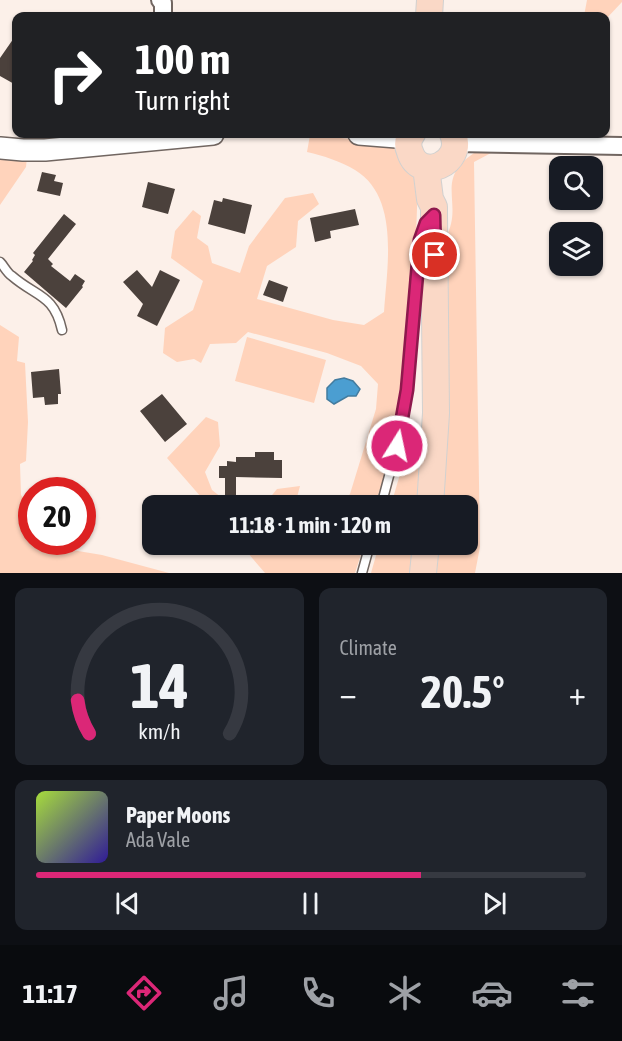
<!DOCTYPE html>
<meta charset="utf-8">
<style>
body{margin:0;font-family:"Asap Condensed",sans-serif;background:#20242c;color:#f1f3f6;height:100vh;display:flex;flex-direction:column;font-size:22px;white-space:nowrap}
*{box-sizing:border-box;margin:0}
p{font-size:20px;color:#9ea1a6}
.icon{flex:none;width:33px;height:33px;fill:none;stroke:currentColor;stroke-width:2;stroke-linecap:round;stroke-linejoin:round}
.map{position:relative;height:573px;overflow:hidden}
.drawer{display:flex;flex-direction:column;gap:15px;padding:15px;background:#0d0f14;flex:1}
.drawer>*{flex:none}
.guide{position:absolute;left:12px;top:12px;width:598px;height:126px;border-radius:12px;box-shadow:0 2px 4px #0004;background:#202124;color:#fff;overflow:hidden}
.tools{position:absolute;left:549px;top:156px;display:grid;gap:12px}
.tools a{display:grid;place-items:center;width:54px;height:54px;border-radius:12px;background:#171b24;box-shadow:0 2px 4px #0004;font-size:30px}
.speed{position:absolute;left:18px;top:477px;display:flex;gap:12px;font-size:30px;font-weight:700;text-align:center}
.speed>*{display:grid;place-content:center;width:78px;height:78px;border-radius:50%;background:#171b24;box-shadow:0 2px 4px #0004;line-height:1}
.speed .limit{border:9px solid #d22;background:#fff;color:#111}
.pin{position:absolute;display:grid;place-items:center;width:51px;height:51px;color:#fff;margin:-26px;border:3px solid #fff;border-radius:50%;box-shadow:0 2px 6px #0007}
.me{position:absolute;width:66px;margin:-33px;rotate:10deg;stroke-linejoin:round;filter:drop-shadow(0 0 4px #0008)}
.turn{display:flex;align-items:center;gap:21px;height:126px;padding:0 24px;font-size:27px}
.turn .icon{width:78px;height:78px;stroke-width:2.5}
.turn b{display:block;font-size:42px;line-height:51px}
.big{font-size:45px;font-weight:700;line-height:1.1}
.drawer .card{flex:1;display:flex;flex-direction:column;justify-content:center;gap:9px;min-width:0;padding:0 21px;border-radius:12px;background:#20242c}
.drawer .dial{align-items:center;gap:0}
.dial svg{height:156px;overflow:visible;fill:none;stroke:#363941;stroke-width:7;stroke-linecap:round;text-anchor:middle}
.dial text{fill:#f1f3f6;stroke:none}
.song{display:flex;align-items:center;gap:18px}
.cover{width:72px;height:72px;border-radius:9px;background:linear-gradient(135deg,hsl(80 70% 55%),hsl(250 70% 35%))}
.played{height:6px;border-radius:3px;background:linear-gradient(90deg,#db2777 70%,#363941 70%)}
.keys{display:flex;justify-content:space-around;direction:ltr}
.heat{display:flex;justify-content:space-between;align-items:center;font-size:33px;direction:ltr}
.drawer .tiles{flex:1;display:grid;gap:15px;grid-template-columns:1fr 1fr}
.card:last-child{grid-column:span 2}
.trip{position:absolute;left:142px;top:495px;width:336px;height:60px;border-radius:12px;background:#171b24;box-shadow:0 2px 4px #0004;font-weight:700;line-height:60px;text-align:center}
.tab-bar{display:flex;height:96px;justify-content:space-around;align-items:center;background:#090b0e;color:#9ea1a6}
.tab-bar .icon{width:42px;height:42px}
.tab-bar .active{color:#db2777}
.tab-bar b{font-size:27px;color:#f1f3f6}
.map>svg:first-child{display:block}
.green{fill:#ffd3bb}
.water{fill:#4b9ed1;stroke:#437c9f;stroke-width:1.5}
.building{fill:#4b413c}
.lines{fill:none;stroke-linecap:round;stroke-linejoin:round}
.service-casing{stroke:#716661;stroke-width:11}
.minor-casing{stroke:#716661;stroke-width:20}
.tertiary-casing{stroke:#716661;stroke-width:24}
.primary-casing{stroke:#d1d1d0;stroke-width:28}
.service{stroke:#fff;stroke-width:8}
.minor{stroke:#fff;stroke-width:16}
.tertiary{stroke:#fff;stroke-width:21}
.primary{stroke:#fad8c6;stroke-width:26}
.route-casing{stroke:#8e194d;stroke-width:15}
.route{stroke:#db2777;stroke-width:10}
</style>
<div class="map">
<svg width="622" height="573" viewBox="0 0 622 573">
<rect width="100%" height="100%" fill="#fcf0e9"/>
<!-- green -->
<path class="green" d="M 587,0 L 622,0 L 622,2 L 606,19 L 606,16 L 584,16 Z
M 310,135 L 372,141 L 394,147 L 409,159 L 418,181 L 416,236 L 400,409 L 392,451 L 375,505 L 342,505 L 350,494 L 376,409 L 378,384 L 361,366 L 327,353 L 248,332 L 236,343 L 210,344 L 201,363 L 194,359 L 177,362 L 163,353 L 165,328 L 193,310 L 203,281 L 171,258 L 175,231 L 193,210 L 201,216 L 197,238 L 208,246 L 212,263 L 240,273 L 249,246 L 285,198 L 313,193 L 319,204 L 298,221 L 296,247 L 267,266 L 257,299 L 333,320 L 364,325 L 384,312 C 387,267 400,197 355,170 C 340,161 324,156 307,152 Z
M 0,153 L 27,157 L 26,167 L 0,205 Z
M 474,153 L 491,153 L 474,162 L 480,547 L 475,573 L 433,573 L 437,545 L 468,544 L 468,506 L 441,505 L 446,400 L 448,233 C 462,201 435,179 474,153 Z
M 0,325 L 19,337 L 17,361 L 25,363 L 28,422 L 26,461 L 20,464 L 21,495 L 31,509 L 32,542 L 46,542 L 48,546 L 102,555 L 169,573 L 0,573 Z
M 247,337 L 326,360 L 314,403 L 235,381 Z
M 206,417 L 218,422 L 220,446 L 205,472 L 212,490 L 231,505 L 208,505 L 167,458 Z
M 420,435 L 417,505 L 391,505 L 410,440 Z
M 300,486 L 295,505 L 264,505 L 277,489 Z
M 241,545 L 364,545 L 355,573 L 265,573 Z
M 379,545 L 414,545 L 412,573 L 371,573 Z"/>
<!-- water -->
<path class="water" d="M 344,378 L 353,381 L 360,389 L 356,396 L 348,396 L 334,404 L 327,399 L 327,388 L 335,380 Z"/>
<!-- building -->
<path class="building" d="M 16,35 L 16,85 L 0,76 L 0,58 Z
M 42,172 L 56,175 L 54,181 L 63,183 L 60,196 L 37,191 Z
M 148,182 L 175,189 L 168,214 L 142,207 Z
M 223,198 L 252,205 L 245,234 L 208,224 L 214,200 L 222,202 Z
M 355,209 L 359,225 L 330,231 L 331,238 L 315,242 L 310,218 Z
M 64,214 L 76,224 L 48,259 L 53,264 L 51,266 L 70,281 L 75,274 L 85,281 L 82,286 L 83,287 L 66,308 L 24,272 L 33,261 L 32,260 L 35,255 L 33,253 Z
M 137,270 L 152,287 L 160,270 L 180,280 L 157,326 L 137,316 L 143,304 L 123,282 Z
M 269,280 L 288,287 L 283,302 L 263,295 Z
M 59,369 L 61,394 L 58,394 L 58,404 L 45,405 L 44,397 L 33,398 L 31,372 Z
M 162,394 L 187,424 L 165,442 L 140,411 Z
M 255,452 L 274,452 L 274,460 L 282,460 L 282,478 L 236,477 L 236,502 L 225,502 L 225,478 L 219,478 L 219,466 L 227,466 L 227,461 L 236,462 L 236,457 L 255,457 Z"/>
<g class="lines">
<!-- service casing -->
<g class="service-casing">
<path id="service" d="M 0,262 C 4,266 7,273 12,276 C 36,297 54,294 62,330
M 381,506 L 397,446 L 407,390 L 416,268 L 420,240 L 425,227
M 362,573 L 370,544"/>
</g>
<!-- minor casing -->
<g class="minor-casing">
<path id="minor" d="M 160,0 L 163,3 L 163,16
M 455,143 L 622,146"/>
</g>
<!-- tertiary casing -->
<g class="tertiary-casing">
<path id="tertiary" d="M 359,134 L 409,138
M 0,148 L 23,150 L 45,150 L 213,134"/>
</g>
<!-- primary casing -->
<g class="primary-casing">
<path id="primary" d="M 429,16 L 430,0
M 412,134 C 408,139 407,145 410,152 C 420,183 465,163 453,134
M 426,167 L 430,199 L 434,207 L 434,215 L 436,413 L 430,506
M 423,573 L 426,544"/>
</g>
<!-- service -->
<use href="#service" class="service"/>
<!-- minor -->
<use href="#minor" class="minor"/>
<!-- tertiary -->
<use href="#tertiary" class="tertiary"/>
<!-- primary -->
<use href="#primary" class="primary"/>
</g>
<g class="lines">
<!-- route casing -->
<g class="route-casing">
<path id="route" d="M 397,446 L 407,390 L 420,240 L 426,223 L 434,215 L 435,255"/>
</g>
<!-- route -->
<use href="#route" class="route"/>
</g>
</svg>
<div class="tools">
<a><svg class="icon" aria-label="search" viewBox="0 0 24 24"><circle cx="10" cy="10" r="6"/><path d="M15 15l6 6"/></svg></a>
<a><svg class="icon" aria-label="layers" viewBox="0 0 24 24"><path d="M12 4l9 5-9 5-9-5zM3 14l9 5 9-5"/></svg></a>
</div>
<div class="speed"><div class="limit">20</div></div>
<div class="pin" style="left:435px;top:255px;background:#d93025"><svg class="icon" aria-label="arrive" viewBox="0 0 24 24"><path d="M6 21V4h12l-3 4 3 4H6"/></svg></div>
<svg class="me" style="left:397px;top:446px" viewBox="-20 -20 40 40"><circle r="17" fill="#db2777" stroke="#fff" stroke-width="3"/><path d="M0-11L8 9 0 5-8 9z" fill="#fff"/></svg>
<div class="trip">11:18 · 1 min · 120 m</div>
<div class="guide">
<div class="turn"><svg class="icon" aria-label="right" viewBox="0 0 24 24"><path d="M7 20v-9h11M14 6l5 5-5 5"/></svg><div><b>100 m</b>Turn right</div></div>
</div>
</div>
<section class="drawer">
<div class="tiles">
<div class="card dial"><svg viewBox="0 0 100 80">
<path d="M14 69A42 42 0 1 1 86 69"/>
<path d="M14 69A42 42 0 0 1 8 52" stroke="#db2777"/>
<text x="50" y="56" font-size="32" font-weight="700">14</text>
<text x="50" y="72" font-size="11">km/h</text>
</svg></div>
<div class="card"><p>Climate</p>
<div class="heat"><a>−</a><b class="big">20.5°</b><a>+</a></div>
</div>
<div class="card">
<div class="song"><i class="cover"></i><div><b>Paper Moons</b><p>Ada Vale</p></div></div>
<div class="played"></div>
<div class="keys"><svg class="icon" aria-label="previous" viewBox="0 0 24 24"><path d="M18 5L8 12l10 7zM5 5v14"/></svg><svg class="icon" aria-label="pause" viewBox="0 0 24 24"><path d="M8 5v14M16 5v14"/></svg><svg class="icon" aria-label="next" viewBox="0 0 24 24"><path d="M6 5l10 7-10 7zM19 5v14"/></svg></div>
</div>
</div>
</section>
<nav class="tab-bar">
<b>11:17</b>
<svg class="icon active" aria-label="directions" viewBox="0 0 24 24"><path d="M12 3l9 9-9 9-9-9zM9 14v-3h6M13 9l2 2-2 2"/></svg>
<svg class="icon" aria-label="music" viewBox="0 0 24 24"><path d="M9 18V5l10-2v13"/><circle cx="6" cy="18" r="3"/><circle cx="16" cy="16" r="3"/></svg>
<svg class="icon" aria-label="phone" viewBox="0 0 24 24"><path d="M5 4h4l2 5-3 2q2 4 5 5l2-3 5 2v4C11 20 4 13 5 4z"/></svg>
<svg class="icon" aria-label="climate" viewBox="0 0 24 24"><path d="M12 3v18M4 7l16 10M4 17L20 7"/></svg>
<svg class="icon" aria-label="car" viewBox="0 0 24 24"><path d="M5 17H2v-5l4-1 3-4h7l3 4 3 1v5h-3M9 17h6M6 11h13"/><circle cx="7" cy="17" r="2"/><circle cx="17" cy="17" r="2"/></svg>
<svg class="icon" aria-label="filters" viewBox="0 0 24 24"><path d="M4 7h16M4 17h16"/><circle cx="9" cy="7" r="2"/><circle cx="15" cy="17" r="2"/></svg>
</nav>
